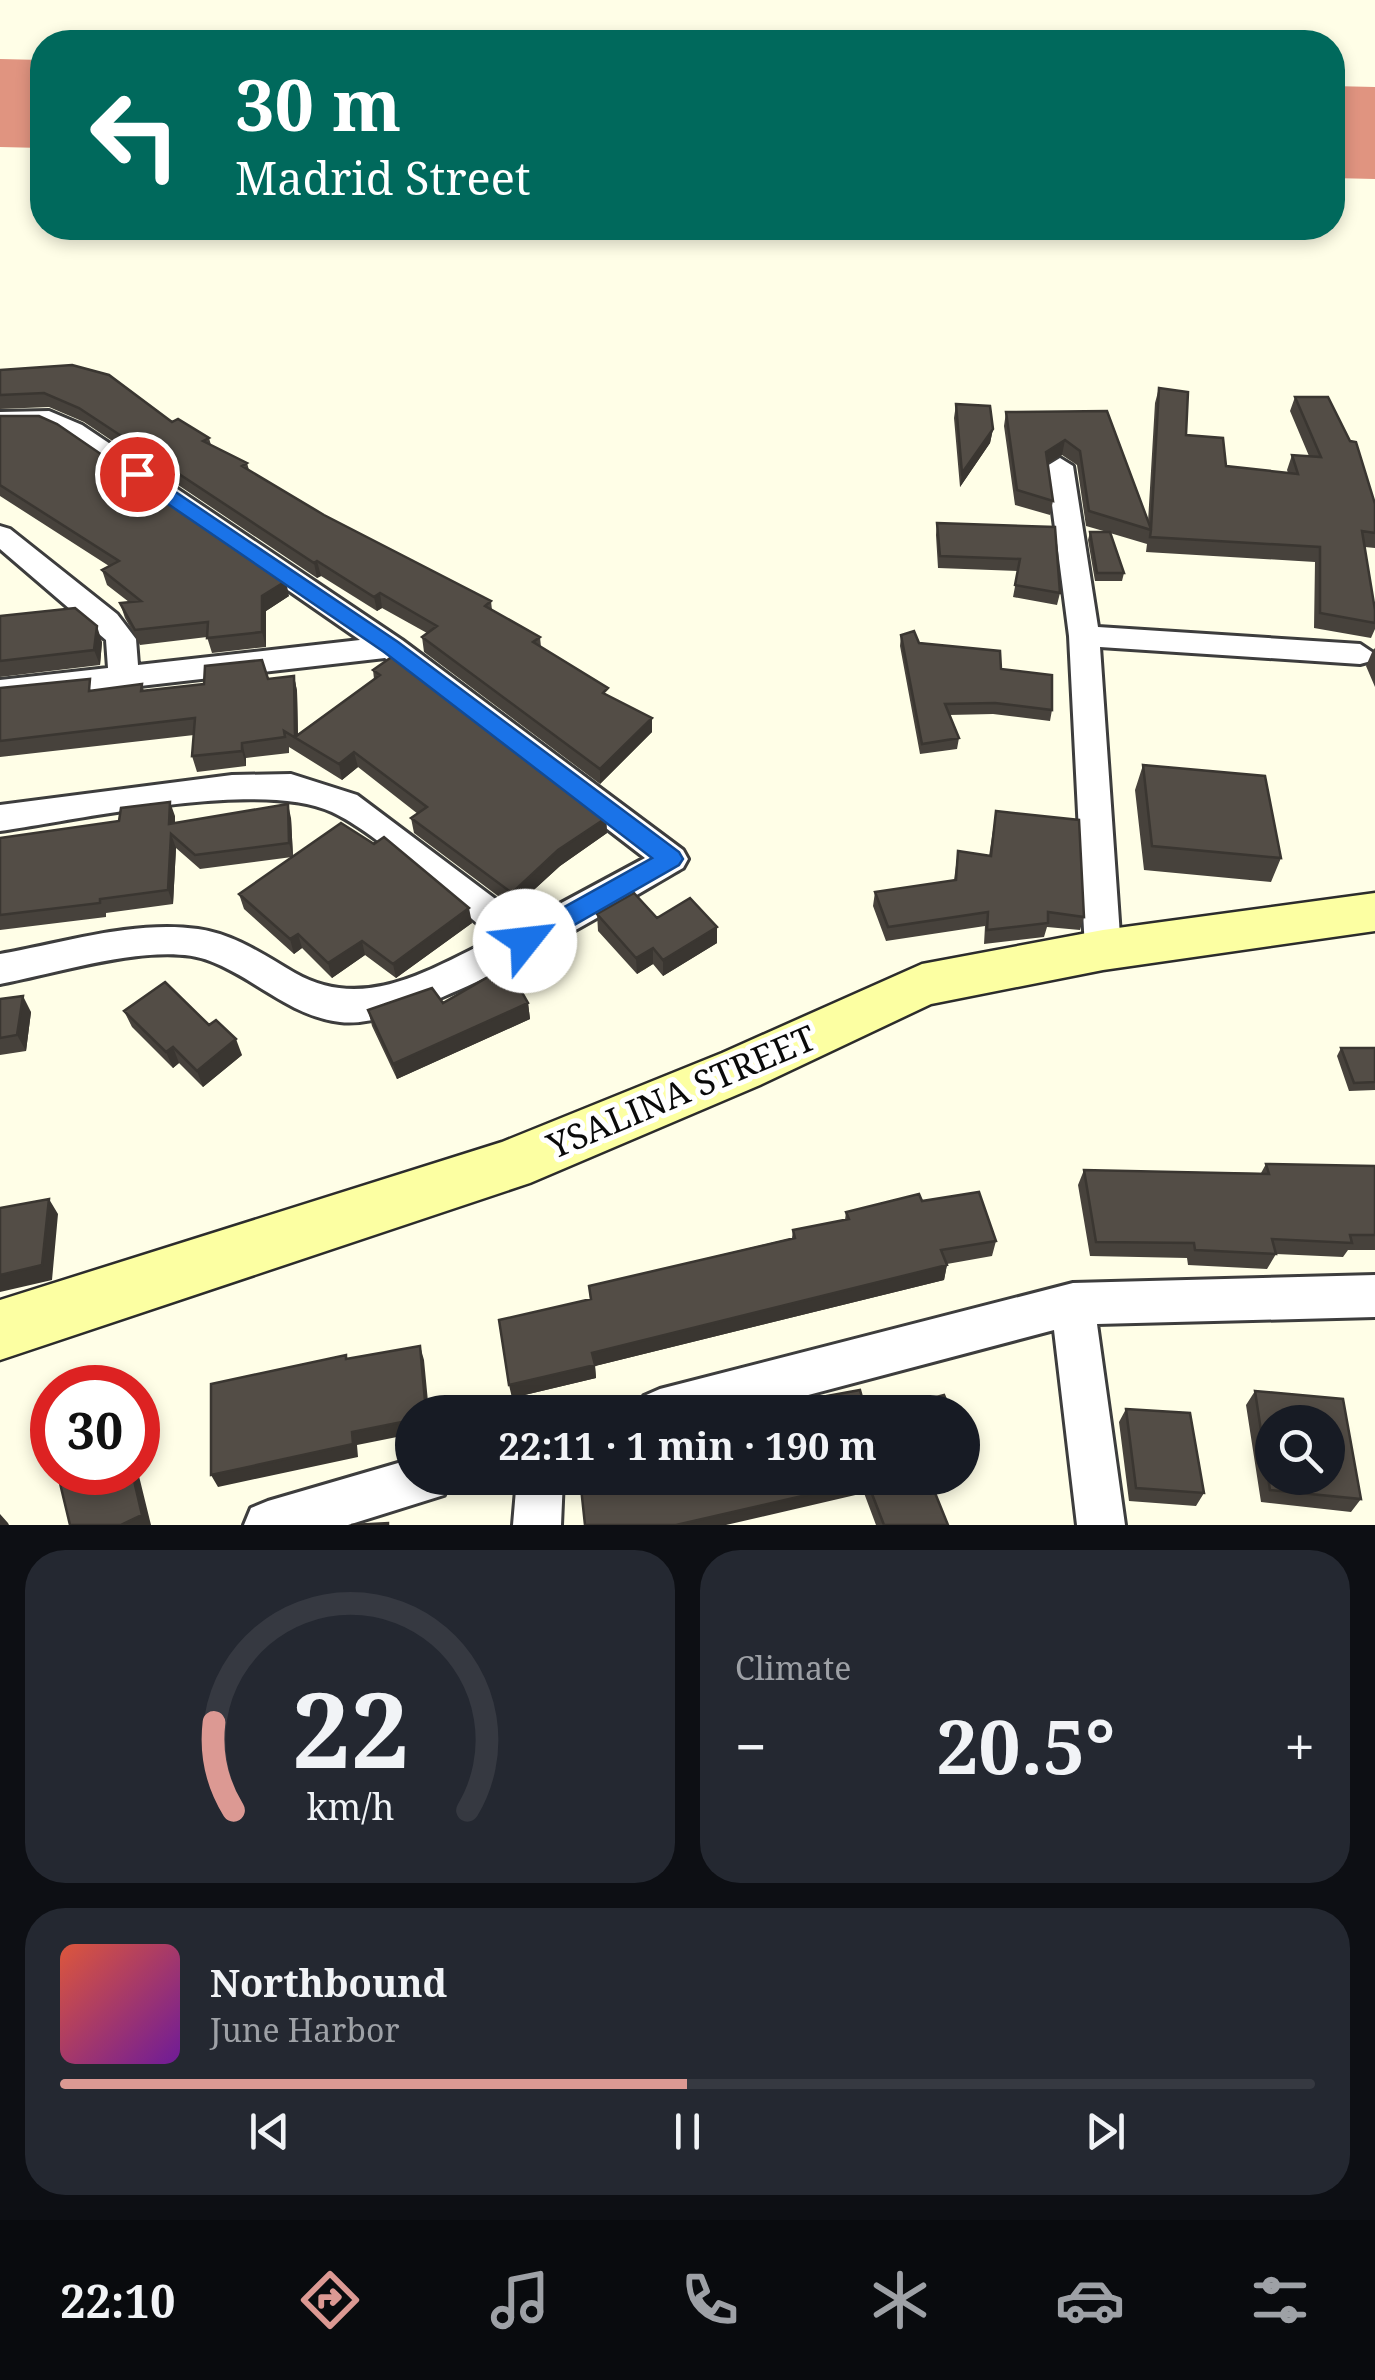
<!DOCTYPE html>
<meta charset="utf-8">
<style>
body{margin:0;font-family:"Noto Serif",serif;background:#242831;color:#f1f3f6;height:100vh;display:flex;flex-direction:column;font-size:38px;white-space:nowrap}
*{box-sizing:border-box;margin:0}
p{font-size:32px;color:#9ea1a6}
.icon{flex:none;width:55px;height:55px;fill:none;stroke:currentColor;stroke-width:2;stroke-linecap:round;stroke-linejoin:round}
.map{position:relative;height:1525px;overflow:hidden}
.side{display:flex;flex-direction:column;gap:25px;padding:25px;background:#0d0f14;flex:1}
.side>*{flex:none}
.hud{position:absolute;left:30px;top:30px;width:1315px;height:210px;border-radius:40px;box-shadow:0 5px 15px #0003;background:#00695c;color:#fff;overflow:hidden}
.fabs{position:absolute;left:1255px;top:1405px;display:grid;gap:20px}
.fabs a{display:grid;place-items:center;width:90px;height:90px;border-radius:50%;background:#171b24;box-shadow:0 5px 15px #0003;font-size:50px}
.speed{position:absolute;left:30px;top:1365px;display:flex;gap:20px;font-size:50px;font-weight:700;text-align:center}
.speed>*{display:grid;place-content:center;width:130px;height:130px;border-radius:50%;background:#171b24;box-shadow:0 5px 15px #0003;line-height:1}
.speed .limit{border:15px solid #d22;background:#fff;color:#111}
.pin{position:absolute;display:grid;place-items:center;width:85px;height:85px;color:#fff;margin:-42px;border:5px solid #fff;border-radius:50%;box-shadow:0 2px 10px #0007}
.me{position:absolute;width:110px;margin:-55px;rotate:61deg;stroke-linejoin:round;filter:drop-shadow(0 0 8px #0008)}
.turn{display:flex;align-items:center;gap:35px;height:210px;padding:0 40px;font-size:45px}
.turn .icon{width:130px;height:130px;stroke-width:2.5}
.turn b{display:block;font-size:70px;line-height:85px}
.big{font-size:75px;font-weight:700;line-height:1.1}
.side .card{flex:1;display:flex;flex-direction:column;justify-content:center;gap:15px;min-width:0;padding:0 35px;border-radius:40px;background:#242831}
.side .dial{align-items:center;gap:0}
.dial svg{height:260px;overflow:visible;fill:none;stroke:#363941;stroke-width:7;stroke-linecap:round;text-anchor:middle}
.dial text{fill:#f1f3f6;stroke:none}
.song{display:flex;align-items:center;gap:30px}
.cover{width:120px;height:120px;border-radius:15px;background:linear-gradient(135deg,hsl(10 70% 55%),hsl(280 70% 35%))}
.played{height:10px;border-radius:5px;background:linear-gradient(90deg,#dc9993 50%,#363941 50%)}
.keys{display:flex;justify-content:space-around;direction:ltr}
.heat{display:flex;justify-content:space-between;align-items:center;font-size:55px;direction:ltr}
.side .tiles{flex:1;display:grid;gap:25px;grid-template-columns:1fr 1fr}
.card:last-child{grid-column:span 2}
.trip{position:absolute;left:395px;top:1395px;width:585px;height:100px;border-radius:50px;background:#171b24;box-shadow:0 5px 15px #0003;font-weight:700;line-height:100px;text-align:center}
.menu{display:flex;height:160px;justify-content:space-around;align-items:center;background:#090b0e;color:#9ea1a6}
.menu .icon{width:70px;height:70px}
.menu .current{color:#dc9993}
.menu b{font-size:45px;color:#f1f3f6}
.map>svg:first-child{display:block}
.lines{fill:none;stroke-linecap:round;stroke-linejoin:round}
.runway{fill:#e09480;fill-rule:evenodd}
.street-casing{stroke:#3d3d3d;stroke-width:6}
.secondary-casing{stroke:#2c2c2c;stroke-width:5}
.street{fill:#fff;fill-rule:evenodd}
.secondary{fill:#fcffa2;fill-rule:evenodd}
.wall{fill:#47423c}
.shaded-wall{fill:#3a3631}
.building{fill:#534d46;stroke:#3a3631;stroke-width:2.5;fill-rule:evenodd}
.route{fill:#1a73e8;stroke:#114b97;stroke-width:2.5}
.labels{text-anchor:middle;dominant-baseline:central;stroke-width:10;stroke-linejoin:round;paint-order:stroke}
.near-street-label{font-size:35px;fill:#0a0a0a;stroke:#fff}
</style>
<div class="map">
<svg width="1375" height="1525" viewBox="0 0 1375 1525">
<rect width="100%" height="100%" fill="#fffee7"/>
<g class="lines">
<!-- runway -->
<path class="runway" d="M 0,59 L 42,60 L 42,148 L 0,147 Z
M 1332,86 L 1375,87 L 1375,179 L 1332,178 Z"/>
<!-- street casing -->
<g class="street-casing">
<path id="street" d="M 49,411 L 82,425 L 402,640 L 683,850 L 688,859 L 683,868 C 613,908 414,1032 340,1022 C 290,1016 255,978 210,961 C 158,940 55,974 0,984 L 0,954 C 63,943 133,920 198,929 C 234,934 264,955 295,973 C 365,1013 430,969 495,938 C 452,903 379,834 332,812 C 260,779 83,819 0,831 L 0,805 L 232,775 L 291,774 L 357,795 L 526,922 L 645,858 L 385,658 L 0,702 L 0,680 L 108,668 L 106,640 L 0,549 L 0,526 L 10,529 L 117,614 L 136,639 L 138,665 L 360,640 L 64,435 L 45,427 L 0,428 L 0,412 Z
M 1060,458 L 1073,466 L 1098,627 L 1360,644 L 1375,654 L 1371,661 L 1360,664 L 1100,647 L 1121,950 L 1116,960 L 1103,965 L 1090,960 L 1085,950 L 1069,636 L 1047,466 Z
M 1375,1275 L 1375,1317 L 1097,1324 L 1125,1525 L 1077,1525 L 1054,1330 L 744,1412 L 637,1412 L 644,1396 L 660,1389 L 1073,1283 Z
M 412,1459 L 412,1478 L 450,1478 L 444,1495 L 348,1525 L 244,1525 L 251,1508 L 268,1501 Z
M 517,1478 L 563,1478 L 561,1525 L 513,1525 Z"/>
</g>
<!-- secondary casing -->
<g class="secondary-casing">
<path id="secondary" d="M 1375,893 L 1375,931 L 1103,970 L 931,1004 L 760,1085 L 530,1183 L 0,1360 L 0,1300 L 502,1142 L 722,1053 L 922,964 L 1103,930 Z"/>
</g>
<!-- street -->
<use href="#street" class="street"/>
<!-- secondary -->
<use href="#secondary" class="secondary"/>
</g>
<!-- wall -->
<path class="wall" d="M 0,370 L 172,422 L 209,438 L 211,445 L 247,463 L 249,470 L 324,515 L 491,601 L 492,610 L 540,637 L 541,647 L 609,696 L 652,718 L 652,732 L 600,784 L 424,652 L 422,637 L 427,633 L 382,608 L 377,611 L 321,576 L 317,578 L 84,422 L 49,407 L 0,409 Z
M 1159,388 L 1186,435 L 1226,466 L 1288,473 L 1287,470 L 1292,455 L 1309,456 L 1290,411 L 1295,397 L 1375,504 L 1375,548 L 1365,547 L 1375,610 L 1375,629 L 1371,638 L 1314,628 L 1315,562 L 1146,552 L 1147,544 L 1110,533 L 1124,573 L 1122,581 L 1095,581 L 1088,540 L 1090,532 L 1107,532 L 1086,526 L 1077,465 L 1062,455 L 1048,464 L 1053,501 L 1050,515 L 1015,505 L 1004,426 L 1006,412 L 1107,411 L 1148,522 L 1155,403 Z
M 956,404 L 993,429 L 990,443 L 960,487 L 954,418 Z
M 0,416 L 289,596 L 266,611 L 266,647 L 212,653 L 207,637 L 140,645 L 125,618 L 120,603 L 129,602 L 107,585 L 102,570 L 109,566 L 0,496 Z
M 937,523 L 1055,527 L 1060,593 L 1057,605 L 1013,597 L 1018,571 L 938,568 L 936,535 Z
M 0,616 L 102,642 L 100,665 L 0,677 Z
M 901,635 L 919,643 L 1001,669 L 1052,710 L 1050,721 L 993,714 L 949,715 L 959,738 L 957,749 L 920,754 L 900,646 Z
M 1375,648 L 1375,687 L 1366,666 L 1373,650 Z
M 373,670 L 606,818 L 607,833 L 560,866 L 514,908 L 414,833 L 411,818 L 418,814 L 358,767 L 342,780 L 289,747 L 289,753 L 246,758 L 246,766 L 197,772 L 192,756 L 194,735 L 0,757 L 0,688 L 94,690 L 142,684 L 144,691 L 294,676 L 297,691 L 298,734 L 374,679 Z
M 1143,765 L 1281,858 L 1271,882 L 1144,870 L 1135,790 Z
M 996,811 L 1084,917 L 1080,930 L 1047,927 L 1044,937 L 984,944 L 985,926 L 886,941 L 873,906 L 875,892 L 954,880 L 958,851 L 989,856 Z
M 175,816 L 175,823 L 291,818 L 293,857 L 472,923 L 396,978 L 365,955 L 332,978 L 302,948 L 294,954 L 244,909 L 239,894 L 292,857 L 200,869 L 176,848 L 173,904 L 106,913 L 106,917 L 0,930 L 0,838 Z
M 597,914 L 657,918 L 717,927 L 717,943 L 663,976 L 653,964 L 637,974 L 598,931 Z
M 0,999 L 31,1012 L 26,1051 L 0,1055 Z
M 443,1003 L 528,1003 L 530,1019 L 397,1079 L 372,1026 L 368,1010 Z
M 124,1011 L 242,1055 L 203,1087 L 179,1063 L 173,1068 L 132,1027 Z
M 1341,1048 L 1375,1048 L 1375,1090 L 1349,1091 L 1337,1056 Z
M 1266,1164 L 1375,1166 L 1375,1250 L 1348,1250 L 1343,1257 L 1276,1254 L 1267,1269 L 1188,1265 L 1187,1258 L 1090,1256 L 1078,1185 L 1084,1170 L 1261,1173 Z
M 922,1201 L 996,1241 L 992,1256 L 947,1264 L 944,1280 L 595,1366 L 596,1378 L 512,1398 L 590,1299 L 589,1286 L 792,1238 L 793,1230 L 845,1220 L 846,1212 Z
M 1255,1391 L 1361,1499 L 1351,1512 L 1261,1502 L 1246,1405 Z
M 1126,1409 L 1204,1493 L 1196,1506 L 1129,1501 L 1119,1422 Z
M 580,1478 L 929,1478 L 948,1525 L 876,1525 L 864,1493 Z"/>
<!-- shaded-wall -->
<path class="shaded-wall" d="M 993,429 L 990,443 L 960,487 L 962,473 Z
M 1065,440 L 1062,455 L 1043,466 L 1046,452 Z
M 317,561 L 321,576 L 317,578 L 314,563 Z
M 286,581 L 289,596 L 266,611 L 266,647 L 262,632 L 262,596 Z
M 380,593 L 382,608 L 377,611 L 374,597 Z
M 97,626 L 102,642 L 100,665 L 94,650 Z
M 294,676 L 297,691 L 298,740 L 295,737 Z
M 652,718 L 652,732 L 600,784 L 600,769 Z
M 242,743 L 246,758 L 246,766 L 242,751 Z
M 354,752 L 358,767 L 342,780 L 339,764 Z
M 170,802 L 175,816 L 174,838 L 169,824 Z
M 288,804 L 291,818 L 293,857 L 289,843 Z
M 606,818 L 607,833 L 560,866 L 514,908 L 512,893 L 558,850 Z
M 171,834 L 176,848 L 173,904 L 168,890 Z
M 469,908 L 472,923 L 396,978 L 393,964 Z
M 717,927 L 717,943 L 663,976 L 663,960 Z
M 298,934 L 302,948 L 294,954 L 290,939 Z
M 362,941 L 365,955 L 332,978 L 328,963 Z
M 653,948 L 653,964 L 637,974 L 636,958 Z
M 23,996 L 31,1012 L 26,1051 L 17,1035 Z
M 528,1003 L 530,1019 L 397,1079 L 393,1064 Z
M 236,1039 L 242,1055 L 203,1087 L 197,1071 Z
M 173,1047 L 179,1063 L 173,1068 L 166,1052 Z
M 49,1199 L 58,1214 L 52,1280 L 0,1292 L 0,1275 Z
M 947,1265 L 944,1280 L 595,1366 L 596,1378 L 512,1398 L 509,1385 L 592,1353 Z
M 420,1346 L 424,1360 L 429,1412 L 426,1412 Z
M 412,1420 L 412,1434 L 357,1445 L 358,1457 L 218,1487 L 211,1475 L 352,1432 Z
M 132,1472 L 138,1472 L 151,1525 L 121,1525 Z
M 867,1481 L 864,1493 L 726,1525 L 676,1525 Z
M 0,1514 L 8,1523 L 9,1525 L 0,1525 Z"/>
<!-- building -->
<path class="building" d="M 72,365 L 109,375 L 172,422 L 178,419 L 209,438 L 203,441 L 247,463 L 242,466 L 324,515 L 491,601 L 485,606 L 540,637 L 533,642 L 608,688 L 603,693 L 652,718 L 600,769 L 422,637 L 437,626 L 380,593 L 374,597 L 317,561 L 314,563 L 79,408 L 44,393 L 0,395 L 0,370 Z
M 1159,388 L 1188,392 L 1186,435 L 1223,438 L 1226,466 L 1298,474 L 1292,455 L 1321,457 L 1295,397 L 1328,397 L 1350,441 L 1356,442 L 1375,504 L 1375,533 L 1362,531 L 1375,610 L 1375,623 L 1320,613 L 1320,547 L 1150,537 L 1151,530 L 1089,511 L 1080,451 L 1065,440 L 1046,452 L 1053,501 L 1017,490 L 1006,412 L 1107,411 L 1151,529 Z
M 956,404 L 990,406 L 993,429 L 962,473 Z
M 0,416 L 39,416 L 57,424 L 286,581 L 262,596 L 262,632 L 207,638 L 208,622 L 135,630 L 120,603 L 141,601 L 102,570 L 119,561 L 0,485 Z
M 937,523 L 1055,527 L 1060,593 L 1015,585 L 1020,559 L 940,556 Z
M 1090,532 L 1110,532 L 1124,573 L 1097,573 Z
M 75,608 L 97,626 L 94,650 L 0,661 L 0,616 Z
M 914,631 L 919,643 L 1000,651 L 1001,669 L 1052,675 L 1052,710 L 995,703 L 945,704 L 959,738 L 922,744 L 901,635 Z
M 393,656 L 606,818 L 558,850 L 512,893 L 411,818 L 427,807 L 354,752 L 339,764 L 284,731 L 285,737 L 242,743 L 242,751 L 192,756 L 195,718 L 0,741 L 0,688 L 90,679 L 89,691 L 142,684 L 141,691 L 204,684 L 205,666 L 262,660 L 268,679 L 294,676 L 295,737 L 380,675 L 373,670 Z
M 1143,765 L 1265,776 L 1281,858 L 1152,846 Z
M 170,802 L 169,824 L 288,804 L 289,843 L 195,855 L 171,834 L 168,890 L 100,899 L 100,903 L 0,915 L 0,838 L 119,821 L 121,808 Z
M 996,811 L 1079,820 L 1084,917 L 1048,912 L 1048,923 L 987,930 L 988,912 L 888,927 L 875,892 L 956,880 L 958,851 L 991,856 Z
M 341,823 L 374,844 L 384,837 L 469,908 L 393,964 L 362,941 L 328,963 L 298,934 L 290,939 L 239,894 Z
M 634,893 L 657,918 L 690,898 L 717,927 L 663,960 L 653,948 L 636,958 L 597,914 Z
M 507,966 L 528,1003 L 393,1064 L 368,1010 L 432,988 L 443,1003 Z
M 165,982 L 209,1025 L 216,1020 L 236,1039 L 197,1071 L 173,1047 L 166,1052 L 124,1011 Z
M 23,996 L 17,1035 L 0,1038 L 0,999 Z
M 1341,1048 L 1375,1048 L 1375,1082 L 1354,1083 Z
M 1266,1164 L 1375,1166 L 1375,1235 L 1350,1235 L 1352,1243 L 1272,1239 L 1276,1254 L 1195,1250 L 1194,1243 L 1096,1242 L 1084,1170 L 1269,1174 Z
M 979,1192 L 996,1241 L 941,1250 L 947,1265 L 592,1353 L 595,1365 L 509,1385 L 499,1320 L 591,1299 L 589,1286 L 795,1238 L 793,1230 L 849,1219 L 846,1212 L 919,1194 L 922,1201 Z
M 49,1199 L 42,1265 L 0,1275 L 0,1208 Z
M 420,1346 L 426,1412 L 412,1412 L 412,1420 L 352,1432 L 353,1444 L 211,1475 L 211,1384 L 346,1355 L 346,1359 Z
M 860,1390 L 866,1412 L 799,1412 L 807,1411 L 805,1400 Z
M 1255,1391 L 1343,1399 L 1361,1499 L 1270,1490 ZM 1272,1422 L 1328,1422 L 1328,1478 L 1272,1478 Z
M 944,1395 L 951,1412 L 879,1412 Z
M 1126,1409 L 1190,1413 L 1204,1493 L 1136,1488 Z
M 64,1472 L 132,1472 L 142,1515 L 121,1525 L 70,1525 L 58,1475 Z
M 580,1478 L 929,1478 L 948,1525 L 884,1525 L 867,1481 L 676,1525 L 585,1525 Z
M 388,1523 L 388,1525 L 351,1525 Z"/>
<!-- route -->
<path class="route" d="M 130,470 L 143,470 L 398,642 L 679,852 L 683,859 L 679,865 L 534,948 L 516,948 L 512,941 L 516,934 L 652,858 L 384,652 L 130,478 Z"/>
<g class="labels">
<!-- near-street labels -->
<g class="near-street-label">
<text transform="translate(681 1091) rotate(-23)">YSALINA STREET</text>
</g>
</g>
</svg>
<div class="fabs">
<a><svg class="icon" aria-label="search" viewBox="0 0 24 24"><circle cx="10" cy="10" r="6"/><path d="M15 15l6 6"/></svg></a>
</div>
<div class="speed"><div class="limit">30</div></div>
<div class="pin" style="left:137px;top:474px;background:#d93025"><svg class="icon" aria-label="arrive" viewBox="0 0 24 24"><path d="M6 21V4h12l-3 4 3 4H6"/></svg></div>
<svg class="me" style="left:525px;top:941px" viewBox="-20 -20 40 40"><circle r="19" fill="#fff"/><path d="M0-13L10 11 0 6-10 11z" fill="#1a73e8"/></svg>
<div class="trip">22:11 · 1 min · 190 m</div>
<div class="hud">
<div class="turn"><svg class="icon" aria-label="left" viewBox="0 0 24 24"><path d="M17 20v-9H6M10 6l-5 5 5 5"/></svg><div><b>30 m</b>Madrid Street</div></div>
</div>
</div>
<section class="side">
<div class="tiles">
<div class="card dial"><svg viewBox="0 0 100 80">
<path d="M14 69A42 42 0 1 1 86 69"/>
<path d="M14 69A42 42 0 0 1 8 42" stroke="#dc9993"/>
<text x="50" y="56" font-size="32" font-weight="700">22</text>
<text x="50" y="72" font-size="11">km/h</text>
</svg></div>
<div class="card"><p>Climate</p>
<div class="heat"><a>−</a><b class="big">20.5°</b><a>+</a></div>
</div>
<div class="card">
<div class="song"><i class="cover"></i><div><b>Northbound</b><p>June Harbor</p></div></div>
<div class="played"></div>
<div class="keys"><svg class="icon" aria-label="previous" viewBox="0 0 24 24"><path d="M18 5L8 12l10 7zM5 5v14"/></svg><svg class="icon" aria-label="pause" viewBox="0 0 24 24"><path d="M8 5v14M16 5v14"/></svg><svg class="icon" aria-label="next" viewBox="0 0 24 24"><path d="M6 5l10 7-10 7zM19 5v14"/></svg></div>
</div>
</div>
</section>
<nav class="menu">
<b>22:10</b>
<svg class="icon current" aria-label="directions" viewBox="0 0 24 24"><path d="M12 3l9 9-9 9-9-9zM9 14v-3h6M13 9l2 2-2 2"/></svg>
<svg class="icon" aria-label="music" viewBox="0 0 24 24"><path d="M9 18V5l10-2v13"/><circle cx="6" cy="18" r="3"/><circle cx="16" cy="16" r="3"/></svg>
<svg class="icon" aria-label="phone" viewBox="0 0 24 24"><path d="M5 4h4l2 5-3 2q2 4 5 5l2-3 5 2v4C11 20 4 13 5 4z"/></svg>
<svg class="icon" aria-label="climate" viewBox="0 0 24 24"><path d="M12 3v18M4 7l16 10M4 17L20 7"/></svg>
<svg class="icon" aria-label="car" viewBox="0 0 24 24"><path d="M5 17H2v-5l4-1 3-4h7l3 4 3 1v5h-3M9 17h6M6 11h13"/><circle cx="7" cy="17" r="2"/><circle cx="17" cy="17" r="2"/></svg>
<svg class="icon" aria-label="filters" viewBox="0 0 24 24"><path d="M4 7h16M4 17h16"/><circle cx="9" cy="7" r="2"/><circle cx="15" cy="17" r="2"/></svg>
</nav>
